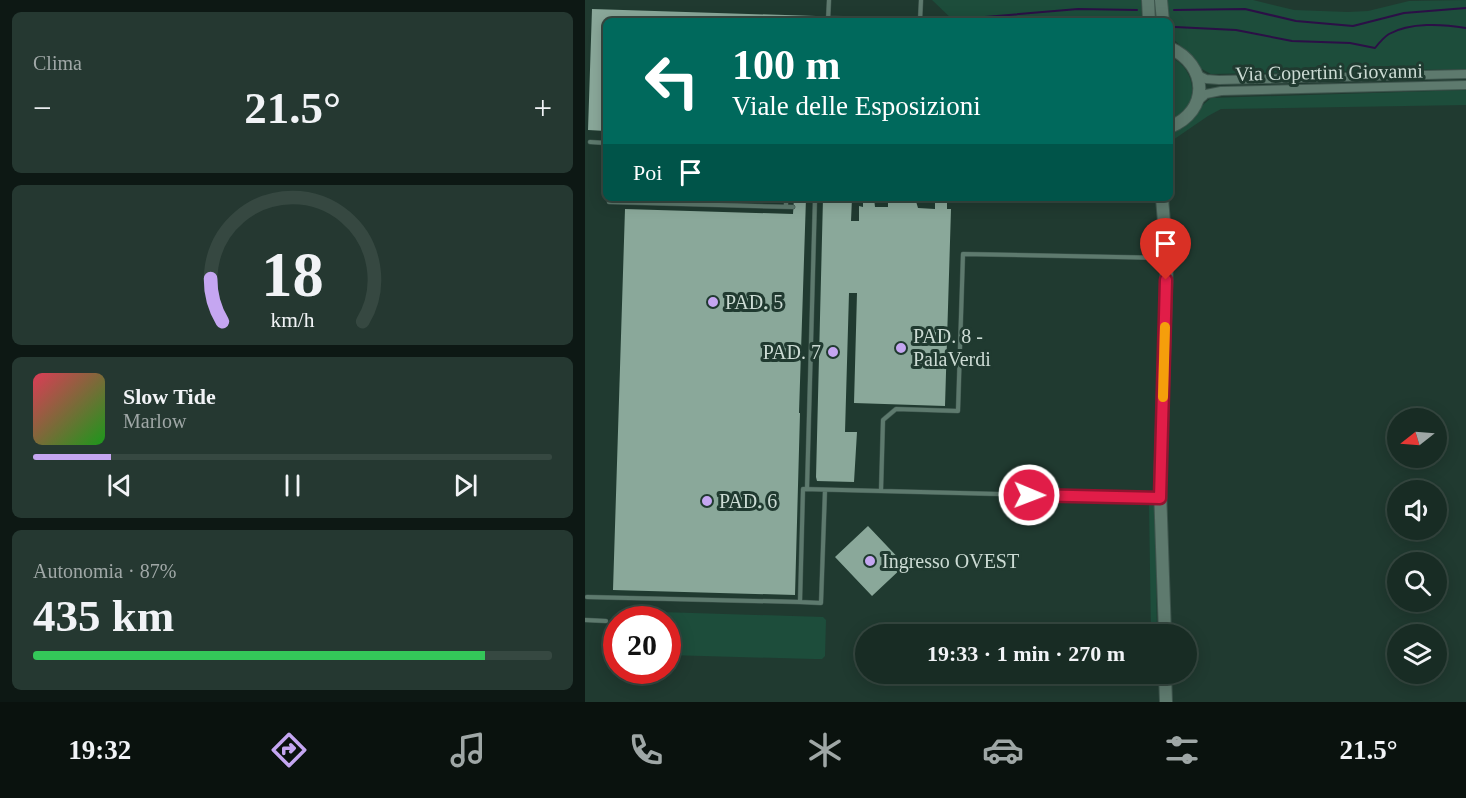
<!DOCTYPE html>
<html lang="it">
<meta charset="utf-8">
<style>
body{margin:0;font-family:"Times New Roman",serif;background:#253831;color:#f1f3f6;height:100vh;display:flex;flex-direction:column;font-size:22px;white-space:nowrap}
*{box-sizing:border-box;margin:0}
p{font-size:20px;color:#9fa7a6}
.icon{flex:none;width:33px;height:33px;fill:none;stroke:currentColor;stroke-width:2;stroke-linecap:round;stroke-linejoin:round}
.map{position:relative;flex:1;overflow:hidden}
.sheet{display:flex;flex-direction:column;gap:12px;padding:12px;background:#0d1814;width:585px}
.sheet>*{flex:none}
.top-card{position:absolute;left:18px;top:18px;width:570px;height:183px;border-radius:9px;box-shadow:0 3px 15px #0003,0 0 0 2px #364841;background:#00695c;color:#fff;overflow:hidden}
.needle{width:39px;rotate:253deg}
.buttons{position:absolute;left:802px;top:408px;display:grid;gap:12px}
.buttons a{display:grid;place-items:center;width:60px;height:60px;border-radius:50%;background:#182c24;box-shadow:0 3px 15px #0003,0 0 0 2px #364841;font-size:30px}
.speed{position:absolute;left:18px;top:606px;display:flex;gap:12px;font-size:30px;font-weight:700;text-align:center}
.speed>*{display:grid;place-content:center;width:78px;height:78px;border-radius:50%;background:#182c24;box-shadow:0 3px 15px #0003,0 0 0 2px #364841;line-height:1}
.speed .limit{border:9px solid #d22;background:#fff;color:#111}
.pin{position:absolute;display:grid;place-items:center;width:51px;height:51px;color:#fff;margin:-62px -26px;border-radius:50% 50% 50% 0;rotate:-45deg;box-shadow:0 0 6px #0007}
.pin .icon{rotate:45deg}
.me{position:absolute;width:66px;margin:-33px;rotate:91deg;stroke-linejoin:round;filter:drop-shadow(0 0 4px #0008)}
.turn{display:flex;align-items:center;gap:21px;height:126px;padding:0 30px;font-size:27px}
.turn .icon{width:78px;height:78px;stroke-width:2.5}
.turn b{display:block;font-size:42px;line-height:51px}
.then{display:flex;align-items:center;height:57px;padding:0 30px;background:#0003;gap:12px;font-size:22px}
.big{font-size:45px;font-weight:700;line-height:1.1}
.sheet .widget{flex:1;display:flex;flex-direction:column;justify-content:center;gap:9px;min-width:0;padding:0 21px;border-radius:9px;background:#253831}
.sheet .dial{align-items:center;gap:0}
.dial svg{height:156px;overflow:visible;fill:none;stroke:#364841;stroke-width:7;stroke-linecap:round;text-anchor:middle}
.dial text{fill:#f1f3f6;stroke:none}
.song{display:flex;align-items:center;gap:18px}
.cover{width:72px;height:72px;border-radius:9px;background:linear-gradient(135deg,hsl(350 70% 55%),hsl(120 70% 35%))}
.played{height:6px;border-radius:3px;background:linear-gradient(90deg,#c5a6f1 15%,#364841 15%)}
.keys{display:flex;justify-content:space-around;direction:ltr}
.heat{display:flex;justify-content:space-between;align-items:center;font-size:33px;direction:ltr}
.charge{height:9px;border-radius:4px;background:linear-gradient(90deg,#34c759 87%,#364841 0)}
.trip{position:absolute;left:270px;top:624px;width:342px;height:60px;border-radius:30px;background:#182c24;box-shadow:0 3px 15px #0003,0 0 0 2px #364841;font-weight:700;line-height:60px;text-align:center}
.tabs{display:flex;height:96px;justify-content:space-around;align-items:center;background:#0a120e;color:#9fa7a6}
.tabs .icon{width:42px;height:42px}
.tabs .active{color:#c5a6f1}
.tabs b{font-size:27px;color:#f1f3f6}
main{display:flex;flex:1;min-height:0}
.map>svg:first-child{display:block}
.green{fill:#1d4d3b}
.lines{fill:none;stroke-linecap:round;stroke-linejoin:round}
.stream{stroke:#2b0f46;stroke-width:2}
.building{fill:#8aa89a}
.lane-casing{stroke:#3e554d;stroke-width:5}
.street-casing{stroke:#3e554d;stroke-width:10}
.secondary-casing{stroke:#3e554d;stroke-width:14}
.lane{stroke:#5e7a6e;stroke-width:4}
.street{stroke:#5e7a6e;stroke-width:8}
.secondary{stroke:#5e7a6e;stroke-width:12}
.route-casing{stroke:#92132f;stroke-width:15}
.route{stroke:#e11d48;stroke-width:10}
.slow{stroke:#f59e0b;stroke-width:10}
.poi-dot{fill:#c5a6f1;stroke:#203a30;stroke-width:2}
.labels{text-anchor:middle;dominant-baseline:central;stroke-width:6;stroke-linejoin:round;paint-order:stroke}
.street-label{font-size:20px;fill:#ccdbd4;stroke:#203a30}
.poi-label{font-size:20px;fill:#ccdbd4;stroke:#203a30;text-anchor:start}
</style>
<main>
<section class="sheet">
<div class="widget"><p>Clima</p>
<div class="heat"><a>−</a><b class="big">21.5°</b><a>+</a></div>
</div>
<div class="widget dial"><svg viewBox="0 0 100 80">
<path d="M14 69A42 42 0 1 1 86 69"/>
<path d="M14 69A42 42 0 0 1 8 47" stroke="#c5a6f1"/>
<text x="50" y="56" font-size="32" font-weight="700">18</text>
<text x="50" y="72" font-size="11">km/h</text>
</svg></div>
<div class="widget">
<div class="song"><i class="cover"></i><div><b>Slow Tide</b><p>Marlow</p></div></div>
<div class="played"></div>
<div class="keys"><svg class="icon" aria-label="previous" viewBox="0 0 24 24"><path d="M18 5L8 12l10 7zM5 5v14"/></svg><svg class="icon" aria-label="pause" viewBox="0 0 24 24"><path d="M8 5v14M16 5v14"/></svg><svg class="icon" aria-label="next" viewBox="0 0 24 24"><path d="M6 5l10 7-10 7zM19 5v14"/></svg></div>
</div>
<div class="widget"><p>Autonomia · 87%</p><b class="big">435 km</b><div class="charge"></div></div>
</section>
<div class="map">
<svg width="881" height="702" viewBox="0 0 881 702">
<rect width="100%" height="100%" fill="#203a30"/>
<!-- green -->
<path class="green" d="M 347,0 L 556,0 L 557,21 L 369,21 Z
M 582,0 L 668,0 L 709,10 L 763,12 L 783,11 L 824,1 L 881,0 L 881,69 L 626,74 L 615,68 L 606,55 L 587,38 L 585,33 L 585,21 L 583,21 Z
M 585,57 C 613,69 616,109 585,120 Z
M 881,90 L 881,105 L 636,109 L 623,116 L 585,142 L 585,133 L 626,98 Z
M 564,504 L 568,504 L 570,508 L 572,634 L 566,634 Z
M 76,612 L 238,617 L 241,620 L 240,656 L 237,659 L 229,659 L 83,655 L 82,620 L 56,619 L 57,613 Z"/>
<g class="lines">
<!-- stream -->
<path class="stream" d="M 589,10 L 660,9 L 711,21 L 768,26 L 819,13 L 881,8
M 400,17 L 493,9 L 552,10
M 590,27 L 651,30 L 707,41 L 765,43 L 790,48 C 794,43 799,37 804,34 C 825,22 858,24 881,28"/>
</g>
<!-- building -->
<path class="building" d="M 7,9 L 231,16 L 231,21 L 21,21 L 21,131 L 3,130 Z
M 209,198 L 221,198 L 214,413 L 215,413 L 210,595 L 28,590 L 40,209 L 208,214 Z
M 238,198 L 267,198 L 266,221 L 274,221 L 274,206 L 278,207 L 278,198 L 289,198 L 290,207 L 303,207 L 303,198 L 330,198 L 333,208 L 350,209 L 350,200 L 353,198 L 360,198 L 362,201 L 362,209 L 366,209 L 360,406 L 269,403 L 272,293 L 264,293 L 260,432 L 272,432 L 269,482 L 232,481 L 231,477 Z
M 283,526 L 320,565 L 287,596 L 250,557 Z"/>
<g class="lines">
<!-- lane casing -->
<g class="lane-casing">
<path id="lane" d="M 243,18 L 335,21
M 243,21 L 244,0
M 335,21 L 336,0
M 5,142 L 21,143
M 24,198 L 24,202 L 208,207
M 201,207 L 201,198
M 222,489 L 230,198
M 240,490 L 236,603 L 215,602 L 218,489 L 296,491 L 298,420 L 311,409 L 373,411 L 378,254 L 581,258
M 296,491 L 574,498
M 2,597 L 215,602
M 0,620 L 21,621"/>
</g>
<!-- street casing -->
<g class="street-casing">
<path id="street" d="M 613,75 L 621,79 L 634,80 L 881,74
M 612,102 L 621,94 L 636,91 L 881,85"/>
</g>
<!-- secondary casing -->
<g class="secondary-casing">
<path id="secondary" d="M 563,0 L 564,21
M 576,0 L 578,21
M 585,48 C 623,65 625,111 585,127
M 577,198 L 582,258 L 575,489 L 580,634
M 580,674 L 581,702"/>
</g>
<!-- lane -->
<use href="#lane" class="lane"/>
<!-- street -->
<use href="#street" class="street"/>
<!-- secondary -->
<use href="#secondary" class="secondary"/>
</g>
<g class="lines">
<!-- route casing -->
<g class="route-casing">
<path id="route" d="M 444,495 L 575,498 L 581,280"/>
</g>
<!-- route -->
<use href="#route" class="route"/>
<!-- slow -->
<path class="slow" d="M 578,397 L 580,327"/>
</g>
<!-- markers -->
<g class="poi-dot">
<circle cx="128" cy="302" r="6"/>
<circle cx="316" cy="348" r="6"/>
<circle cx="248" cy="352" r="6"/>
<circle cx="122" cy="501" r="6"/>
<circle cx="285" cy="561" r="6"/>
</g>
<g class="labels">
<!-- street labels -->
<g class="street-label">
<text transform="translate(744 72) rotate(-1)">Via Copertini Giovanni</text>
</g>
<!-- poi labels -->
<g class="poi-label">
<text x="140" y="302">PAD. 5</text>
<text x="328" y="336">PAD. 8 -<tspan x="328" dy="23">PalaVerdi</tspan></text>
<text x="236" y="352" text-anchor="end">PAD. 7</text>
<text x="134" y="501">PAD. 6</text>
<text x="297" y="561">Ingresso OVEST</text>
</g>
</g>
</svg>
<div class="buttons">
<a><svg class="needle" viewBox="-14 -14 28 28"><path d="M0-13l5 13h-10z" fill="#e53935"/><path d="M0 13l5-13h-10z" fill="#9fa7a6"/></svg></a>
<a><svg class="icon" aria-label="sound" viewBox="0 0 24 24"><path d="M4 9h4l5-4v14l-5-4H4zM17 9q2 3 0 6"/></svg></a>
<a><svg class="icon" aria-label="search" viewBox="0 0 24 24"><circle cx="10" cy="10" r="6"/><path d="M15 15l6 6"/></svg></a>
<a><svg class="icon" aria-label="layers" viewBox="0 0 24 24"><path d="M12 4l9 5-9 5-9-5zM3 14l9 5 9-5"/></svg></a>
</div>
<div class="speed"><div class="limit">20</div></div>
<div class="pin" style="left:581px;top:280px;background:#d93025"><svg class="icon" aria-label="arrive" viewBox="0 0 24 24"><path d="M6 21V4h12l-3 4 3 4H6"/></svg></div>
<svg class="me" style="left:444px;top:495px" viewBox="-20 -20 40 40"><circle r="17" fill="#e11d48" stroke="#fff" stroke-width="3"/><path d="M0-11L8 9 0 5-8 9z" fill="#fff"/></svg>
<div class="trip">19:33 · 1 min · 270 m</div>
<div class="top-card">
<div class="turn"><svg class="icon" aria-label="left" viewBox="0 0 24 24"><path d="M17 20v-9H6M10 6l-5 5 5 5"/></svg><div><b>100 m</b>Viale delle Esposizioni</div></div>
<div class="then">Poi<svg class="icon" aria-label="arrive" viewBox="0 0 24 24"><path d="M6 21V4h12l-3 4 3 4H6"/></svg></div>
</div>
</div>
</main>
<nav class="tabs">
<b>19:32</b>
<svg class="icon active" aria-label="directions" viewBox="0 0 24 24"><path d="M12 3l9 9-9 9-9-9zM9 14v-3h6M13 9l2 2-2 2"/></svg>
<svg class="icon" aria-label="music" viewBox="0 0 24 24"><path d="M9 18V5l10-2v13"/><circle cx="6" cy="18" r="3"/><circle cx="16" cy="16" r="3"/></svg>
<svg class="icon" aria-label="phone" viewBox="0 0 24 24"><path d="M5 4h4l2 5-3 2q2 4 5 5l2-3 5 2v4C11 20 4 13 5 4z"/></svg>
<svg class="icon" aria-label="climate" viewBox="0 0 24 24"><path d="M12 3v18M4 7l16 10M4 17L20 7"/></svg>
<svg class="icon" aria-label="car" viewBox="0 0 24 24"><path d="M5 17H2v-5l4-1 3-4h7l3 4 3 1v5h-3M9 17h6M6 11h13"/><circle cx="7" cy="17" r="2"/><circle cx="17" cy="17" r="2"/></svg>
<svg class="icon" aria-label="filters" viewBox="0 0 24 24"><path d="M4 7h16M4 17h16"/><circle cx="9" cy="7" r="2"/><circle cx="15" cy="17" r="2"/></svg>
<b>21.5°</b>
</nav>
